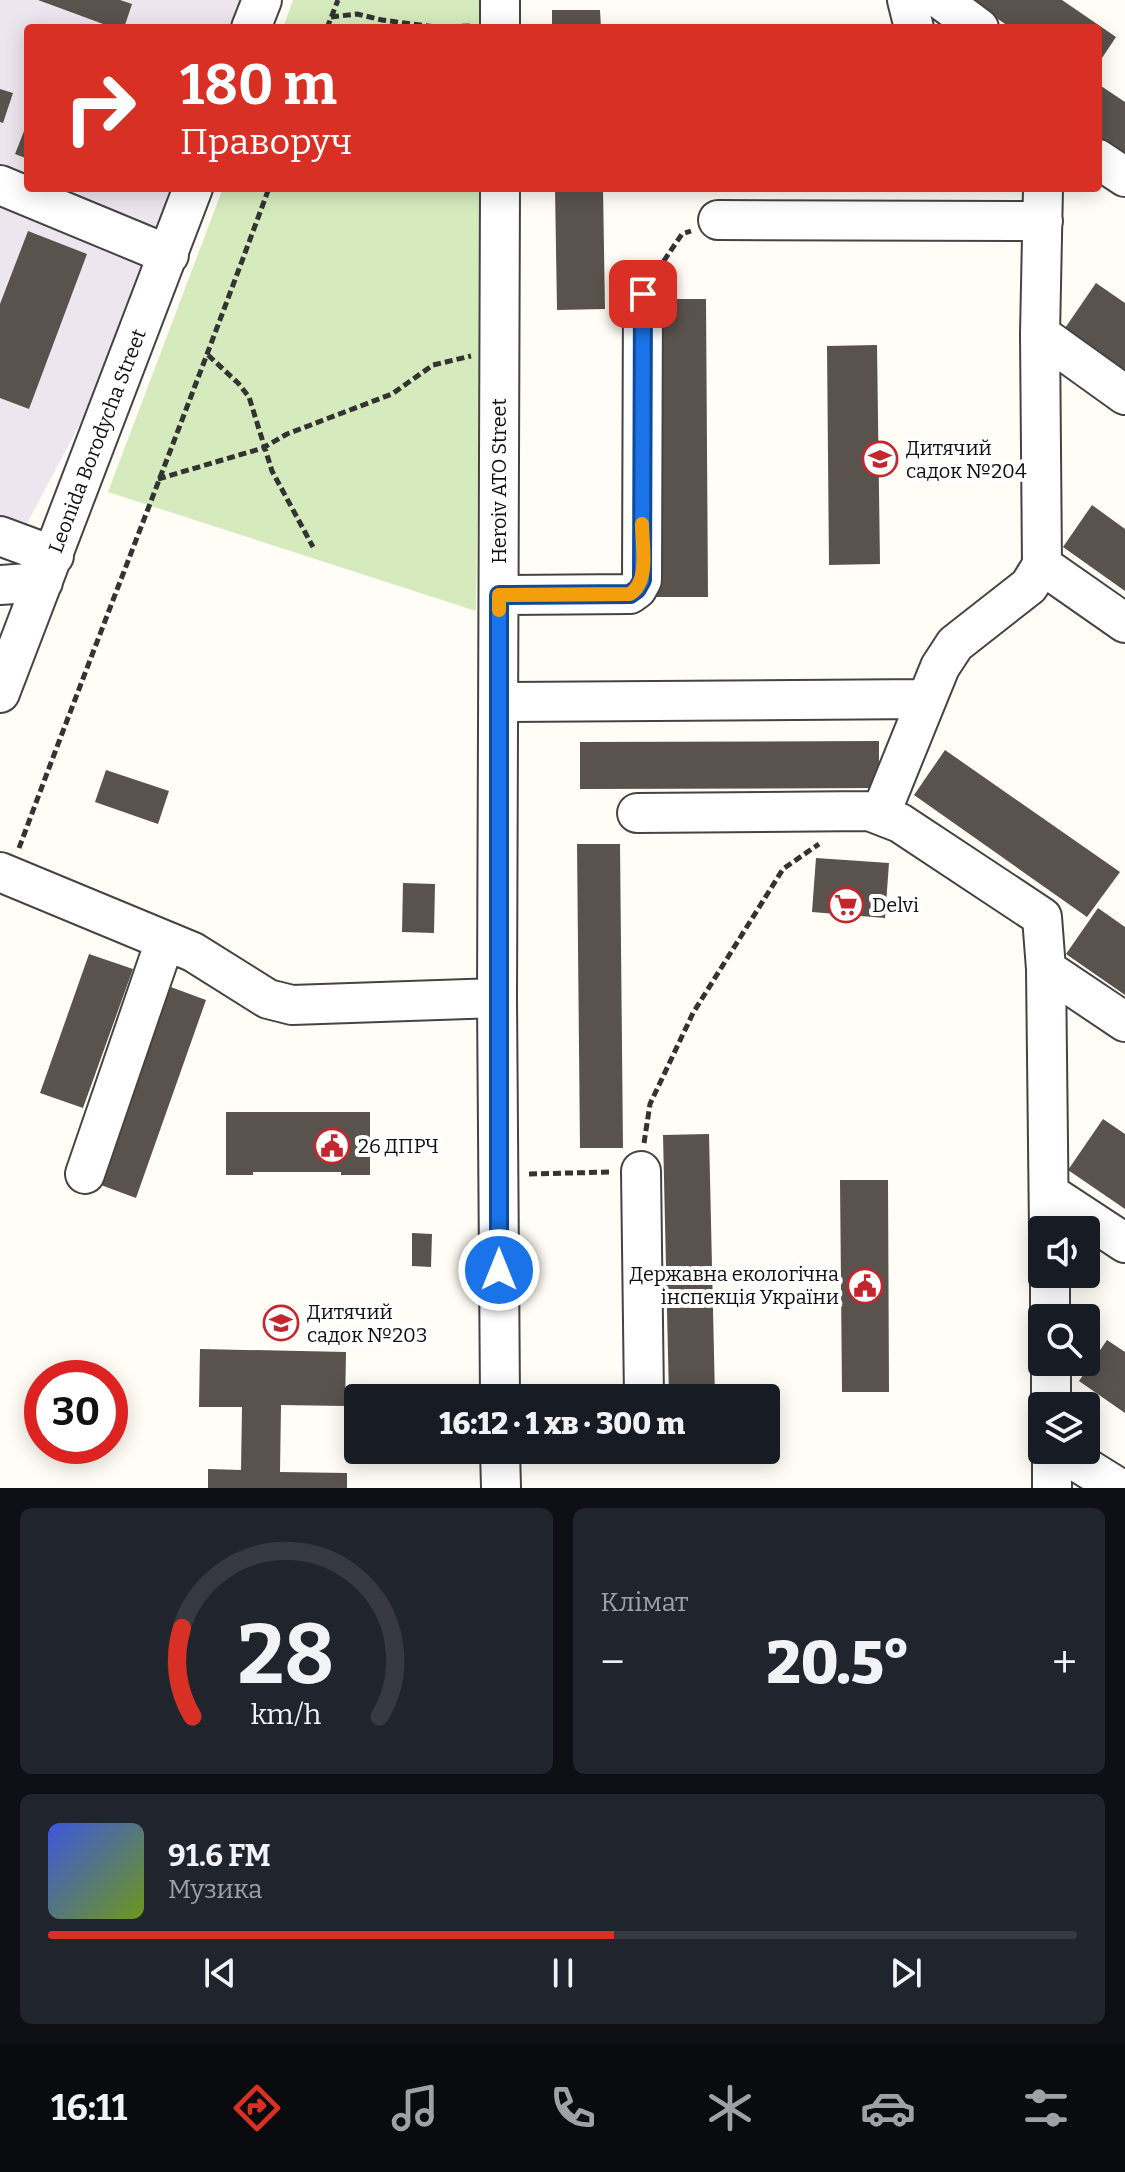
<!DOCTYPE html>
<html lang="uk">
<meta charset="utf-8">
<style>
body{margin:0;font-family:Bitter,serif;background:#20242c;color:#f1f3f6;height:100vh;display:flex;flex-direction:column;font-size:30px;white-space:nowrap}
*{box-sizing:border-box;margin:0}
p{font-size:26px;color:#9ea1a6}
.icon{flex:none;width:44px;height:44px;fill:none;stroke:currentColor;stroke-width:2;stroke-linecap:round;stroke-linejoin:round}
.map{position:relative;height:1488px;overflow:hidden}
.panel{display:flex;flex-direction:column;gap:20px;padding:20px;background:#0d0f14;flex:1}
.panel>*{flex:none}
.guide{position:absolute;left:24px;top:24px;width:1078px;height:168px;border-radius:8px;box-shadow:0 4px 20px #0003;background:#d93025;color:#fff;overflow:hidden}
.fabs{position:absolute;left:1028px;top:1216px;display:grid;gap:16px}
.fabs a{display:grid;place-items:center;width:72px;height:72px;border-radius:8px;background:#171b24;box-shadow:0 4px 20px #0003;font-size:40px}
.speed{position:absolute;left:24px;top:1360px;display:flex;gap:16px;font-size:40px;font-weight:700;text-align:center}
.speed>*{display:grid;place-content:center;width:104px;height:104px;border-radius:50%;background:#171b24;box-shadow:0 4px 20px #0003;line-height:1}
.speed .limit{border:12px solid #d22;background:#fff;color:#111}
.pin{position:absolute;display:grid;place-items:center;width:68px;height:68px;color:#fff;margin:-34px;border-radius:16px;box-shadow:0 4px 12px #0006}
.me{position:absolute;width:88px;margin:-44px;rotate:0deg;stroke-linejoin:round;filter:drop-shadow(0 0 6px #0008)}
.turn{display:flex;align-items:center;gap:28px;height:168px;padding:0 24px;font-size:36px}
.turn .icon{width:104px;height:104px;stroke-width:2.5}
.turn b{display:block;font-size:56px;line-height:68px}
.big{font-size:60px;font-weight:800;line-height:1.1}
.panel .widget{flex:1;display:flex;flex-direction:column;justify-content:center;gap:12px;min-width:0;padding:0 28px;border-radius:12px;background:#20242c}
.panel .dial{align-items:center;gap:0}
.dial svg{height:208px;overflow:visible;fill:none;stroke:#363941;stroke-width:7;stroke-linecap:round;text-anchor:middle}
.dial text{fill:#f1f3f6;stroke:none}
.song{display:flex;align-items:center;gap:24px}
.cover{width:96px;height:96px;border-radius:12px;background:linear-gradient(135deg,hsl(230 70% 55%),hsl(80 70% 35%))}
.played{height:8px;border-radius:4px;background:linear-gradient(90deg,#d93025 55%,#363941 55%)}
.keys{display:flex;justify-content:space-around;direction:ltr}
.heat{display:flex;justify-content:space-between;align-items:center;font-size:44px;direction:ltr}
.panel .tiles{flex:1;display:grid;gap:20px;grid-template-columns:1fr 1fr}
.widget:last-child{grid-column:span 2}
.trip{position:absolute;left:344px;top:1384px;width:436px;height:80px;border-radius:8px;background:#171b24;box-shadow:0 4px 20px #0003;font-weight:800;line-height:80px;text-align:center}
.dock{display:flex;height:128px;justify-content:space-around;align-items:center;background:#090b0e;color:#9ea1a6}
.dock .icon{width:56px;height:56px}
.dock .active{color:#d93025}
.dock b{font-size:36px;color:#f1f3f6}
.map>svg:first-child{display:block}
.industrial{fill:#eee6ef}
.green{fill:#d5ebbd}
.building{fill:#5a524d}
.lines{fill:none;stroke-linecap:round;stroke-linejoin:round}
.minor-casing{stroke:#444;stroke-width:42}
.path{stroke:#333;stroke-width:5;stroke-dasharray:8 4;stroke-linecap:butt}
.minor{stroke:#fff;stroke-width:38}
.route-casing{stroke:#114b97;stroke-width:20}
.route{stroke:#1a73e8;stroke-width:14}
.slow{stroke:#f59e0b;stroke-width:14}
.labels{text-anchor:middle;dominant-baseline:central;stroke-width:8;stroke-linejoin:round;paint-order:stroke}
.street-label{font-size:20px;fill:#111;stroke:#fff}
.poi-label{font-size:20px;fill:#111;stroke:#fff;text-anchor:start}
</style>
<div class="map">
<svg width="1125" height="1488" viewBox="0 0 1125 1488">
<rect width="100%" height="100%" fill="#fffdf5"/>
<!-- industrial -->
<path class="industrial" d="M 0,0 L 262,0 L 251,28 L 28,28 L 28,188 L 193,188 L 169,255 L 11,554 L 0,551 Z"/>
<!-- green -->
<path class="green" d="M 293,0 L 485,0 L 484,28 L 283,28 Z
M 223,188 L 482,188 L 476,611 L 108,492 Z"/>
<!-- building -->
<path class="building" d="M 38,0 L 120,0 L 132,4 L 124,28 L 114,28 Z
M 970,0 L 1062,0 L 1116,37 L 1098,64 L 1098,28 L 1011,28 Z
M 552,10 L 600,10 L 601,28 L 552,28 Z
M 1098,84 L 1125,102 L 1125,158 L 1098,140 Z
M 0,89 L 13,93 L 3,123 L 0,122 Z
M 26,126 L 28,126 L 28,159 L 15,154 Z
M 555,188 L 603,188 L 605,309 L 557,310 Z
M 28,231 L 87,254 L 29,409 L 0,398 L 0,304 Z
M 1096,283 L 1125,303 L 1125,375 L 1063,331 Z
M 650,299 L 706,299 L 708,597 L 652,597 Z
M 877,345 L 880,564 L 829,565 L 827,346 Z
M 1092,505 L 1125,529 L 1125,591 L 1063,547 Z
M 879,741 L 879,788 L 580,789 L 580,742 Z
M 945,750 L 1120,872 L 1087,917 L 914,795 Z
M 106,770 L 169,791 L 158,824 L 95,802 Z
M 577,844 L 620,844 L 623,1148 L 580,1148 Z
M 816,858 L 889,863 L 885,918 L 812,912 Z
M 403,883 L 435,884 L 434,933 L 402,932 Z
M 1098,908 L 1125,927 L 1125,995 L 1066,954 Z
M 89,954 L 133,969 L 83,1108 L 40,1093 Z
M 168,986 L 206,1000 L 136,1198 L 98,1184 Z
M 226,1112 L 370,1112 L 370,1175 L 341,1175 L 341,1172 L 253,1172 L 253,1175 L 226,1175 Z
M 1103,1119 L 1125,1134 L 1125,1209 L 1068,1170 Z
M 709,1134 L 715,1398 L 669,1398 L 663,1135 Z
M 840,1180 L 888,1180 L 889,1392 L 842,1392 Z
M 412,1233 L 432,1234 L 431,1267 L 412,1266 Z
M 1107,1340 L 1125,1352 L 1125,1413 L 1079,1381 Z
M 200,1349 L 346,1352 L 345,1406 L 281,1405 L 280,1472 L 347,1473 L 347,1488 L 208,1488 L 208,1469 L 241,1470 L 242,1407 L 199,1407 Z"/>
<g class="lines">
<!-- minor casing -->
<g class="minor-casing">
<path id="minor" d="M 907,0 L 914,28
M 941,0 L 979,28
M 251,28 L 262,0
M 500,28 L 500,0
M 1098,159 L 1125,177
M 0,185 L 169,255
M 500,188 L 497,998 L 500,1398
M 718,220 L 1043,221
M 1040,334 L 1125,395
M 0,536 L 54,556
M 1042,565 L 1125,623
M 0,585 L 43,582
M 499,595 L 630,594 L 637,589 L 642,580 L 643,294
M 0,693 L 193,188
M 498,702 L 925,699
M 637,813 L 869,811 L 900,823 L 1042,917 L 1046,969 L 1125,1022
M 880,815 L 940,667 L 955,644 L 1029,586 L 1042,565 L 1040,334 L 1043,188
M 0,872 L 193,952 L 268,999 L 292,1005 L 497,998
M 1046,969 L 1049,1230
M 641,1171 L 644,1398
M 85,1174 L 165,941
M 1049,1193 L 1125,1243
M 1050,1274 L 1050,1318
M 1051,1362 L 1051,1406
M 500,1450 L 501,1488
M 1052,1450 L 1052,1488
M 1058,1450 L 1119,1488"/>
</g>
<!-- path -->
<path class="path" d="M 331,17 L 357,14 L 382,20 L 435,27 L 472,26
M 327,28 L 338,0
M 657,271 L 682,234 L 691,231
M 208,355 L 238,383 L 249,397 L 272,471 L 313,547
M 158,479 L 263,448 L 287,434 L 392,394 L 433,365 L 471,356
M 19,848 C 101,628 188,409 269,188
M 644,1143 L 650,1104 L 693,1013 L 783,869 L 819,844
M 529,1174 L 611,1172"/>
<!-- minor -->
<use href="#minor" class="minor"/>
</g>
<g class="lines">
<!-- route casing -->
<g class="route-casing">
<path id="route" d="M 499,1270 L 499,595 L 630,594 L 637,589 L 642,580 L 643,294"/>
</g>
<!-- route -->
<use href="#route" class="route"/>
<!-- slow -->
<path class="slow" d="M 499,610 L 499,595 L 630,594 C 650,581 642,546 642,524"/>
</g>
<!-- icons -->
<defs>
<g id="school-ring" transform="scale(1.8)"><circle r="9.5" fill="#fff" stroke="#c4262e" stroke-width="1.5"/><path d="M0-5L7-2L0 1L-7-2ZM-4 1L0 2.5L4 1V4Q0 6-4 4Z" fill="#c4262e"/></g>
<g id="supermarket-ring" transform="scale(1.8)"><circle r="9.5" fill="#fff" stroke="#c4262e" stroke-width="1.5"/><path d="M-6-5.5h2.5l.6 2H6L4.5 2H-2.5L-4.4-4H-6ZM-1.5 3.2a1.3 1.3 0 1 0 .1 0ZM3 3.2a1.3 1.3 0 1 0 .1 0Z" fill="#c4262e"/></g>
<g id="civic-ring" transform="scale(1.8)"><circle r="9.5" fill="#fff" stroke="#c4262e" stroke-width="1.5"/><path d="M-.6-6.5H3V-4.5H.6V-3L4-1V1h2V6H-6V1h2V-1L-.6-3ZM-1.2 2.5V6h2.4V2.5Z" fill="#c4262e"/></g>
</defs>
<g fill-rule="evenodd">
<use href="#school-ring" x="880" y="459"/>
<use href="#supermarket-ring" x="846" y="905"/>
<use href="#civic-ring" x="332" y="1146"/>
<use href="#civic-ring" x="865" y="1286"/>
<use href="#school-ring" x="281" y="1323"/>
</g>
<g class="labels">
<!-- street labels -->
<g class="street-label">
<text transform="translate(97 441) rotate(-69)">Leonida Borodycha Street</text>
<text transform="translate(499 481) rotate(-90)">Heroiv ATO Street</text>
</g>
<!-- poi labels -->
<g class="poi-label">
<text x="906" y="448">Дитячий<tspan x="906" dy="23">садок №204</tspan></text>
<text x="872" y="905">Delvi</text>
<text x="358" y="1146">26 ДПРЧ</text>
<text x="839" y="1274" text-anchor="end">Державна екологічна<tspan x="839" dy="23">інспекція України</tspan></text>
<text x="307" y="1312">Дитячий<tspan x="307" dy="23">садок №203</tspan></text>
</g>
</g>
</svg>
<div class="fabs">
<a><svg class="icon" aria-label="sound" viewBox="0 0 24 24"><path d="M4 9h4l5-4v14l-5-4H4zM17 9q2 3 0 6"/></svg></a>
<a><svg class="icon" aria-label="search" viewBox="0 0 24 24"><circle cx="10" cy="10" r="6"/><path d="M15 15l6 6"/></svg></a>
<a><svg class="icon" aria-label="layers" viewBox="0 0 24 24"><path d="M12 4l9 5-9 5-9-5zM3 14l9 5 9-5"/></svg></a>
</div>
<div class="speed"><div class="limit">30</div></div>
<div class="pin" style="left:643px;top:294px;background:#d93025"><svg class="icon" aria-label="arrive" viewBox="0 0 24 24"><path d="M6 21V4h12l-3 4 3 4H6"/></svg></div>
<svg class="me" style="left:499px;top:1270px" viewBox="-20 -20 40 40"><circle r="17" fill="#1a73e8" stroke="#fff" stroke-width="3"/><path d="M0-11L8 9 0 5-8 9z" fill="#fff"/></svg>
<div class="trip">16:12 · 1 хв · 300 m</div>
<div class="guide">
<div class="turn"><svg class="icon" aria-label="right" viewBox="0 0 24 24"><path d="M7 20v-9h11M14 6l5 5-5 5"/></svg><div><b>180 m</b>Праворуч</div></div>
</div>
</div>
<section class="panel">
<div class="tiles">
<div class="widget dial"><svg viewBox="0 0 100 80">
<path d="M14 69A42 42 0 1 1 86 69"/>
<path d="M14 69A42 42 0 0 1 10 35" stroke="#d93025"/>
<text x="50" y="56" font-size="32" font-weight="700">28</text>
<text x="50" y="72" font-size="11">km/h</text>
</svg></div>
<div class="widget"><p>Клімат</p>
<div class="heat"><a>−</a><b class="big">20.5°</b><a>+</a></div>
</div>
<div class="widget">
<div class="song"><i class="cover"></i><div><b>91.6 FM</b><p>Музика</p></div></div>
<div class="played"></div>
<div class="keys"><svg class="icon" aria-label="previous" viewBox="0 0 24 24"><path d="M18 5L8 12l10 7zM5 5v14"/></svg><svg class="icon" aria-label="pause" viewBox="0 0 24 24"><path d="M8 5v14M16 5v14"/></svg><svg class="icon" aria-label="next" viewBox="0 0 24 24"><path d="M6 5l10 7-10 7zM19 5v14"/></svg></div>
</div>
</div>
</section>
<nav class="dock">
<b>16:11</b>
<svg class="icon active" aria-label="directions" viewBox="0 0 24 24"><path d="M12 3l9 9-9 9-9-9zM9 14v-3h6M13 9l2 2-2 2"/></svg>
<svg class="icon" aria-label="music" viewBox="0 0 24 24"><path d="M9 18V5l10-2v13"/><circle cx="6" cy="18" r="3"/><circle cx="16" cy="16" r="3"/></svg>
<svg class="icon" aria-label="phone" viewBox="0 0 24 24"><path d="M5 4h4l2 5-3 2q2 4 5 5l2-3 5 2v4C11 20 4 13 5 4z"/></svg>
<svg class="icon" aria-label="climate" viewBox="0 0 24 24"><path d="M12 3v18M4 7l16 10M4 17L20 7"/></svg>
<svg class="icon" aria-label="car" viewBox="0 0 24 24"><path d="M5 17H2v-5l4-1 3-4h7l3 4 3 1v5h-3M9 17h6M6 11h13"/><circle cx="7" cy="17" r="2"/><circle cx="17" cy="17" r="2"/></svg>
<svg class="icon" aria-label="filters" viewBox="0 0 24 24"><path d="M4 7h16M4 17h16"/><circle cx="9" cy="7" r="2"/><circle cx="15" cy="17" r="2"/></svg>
</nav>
